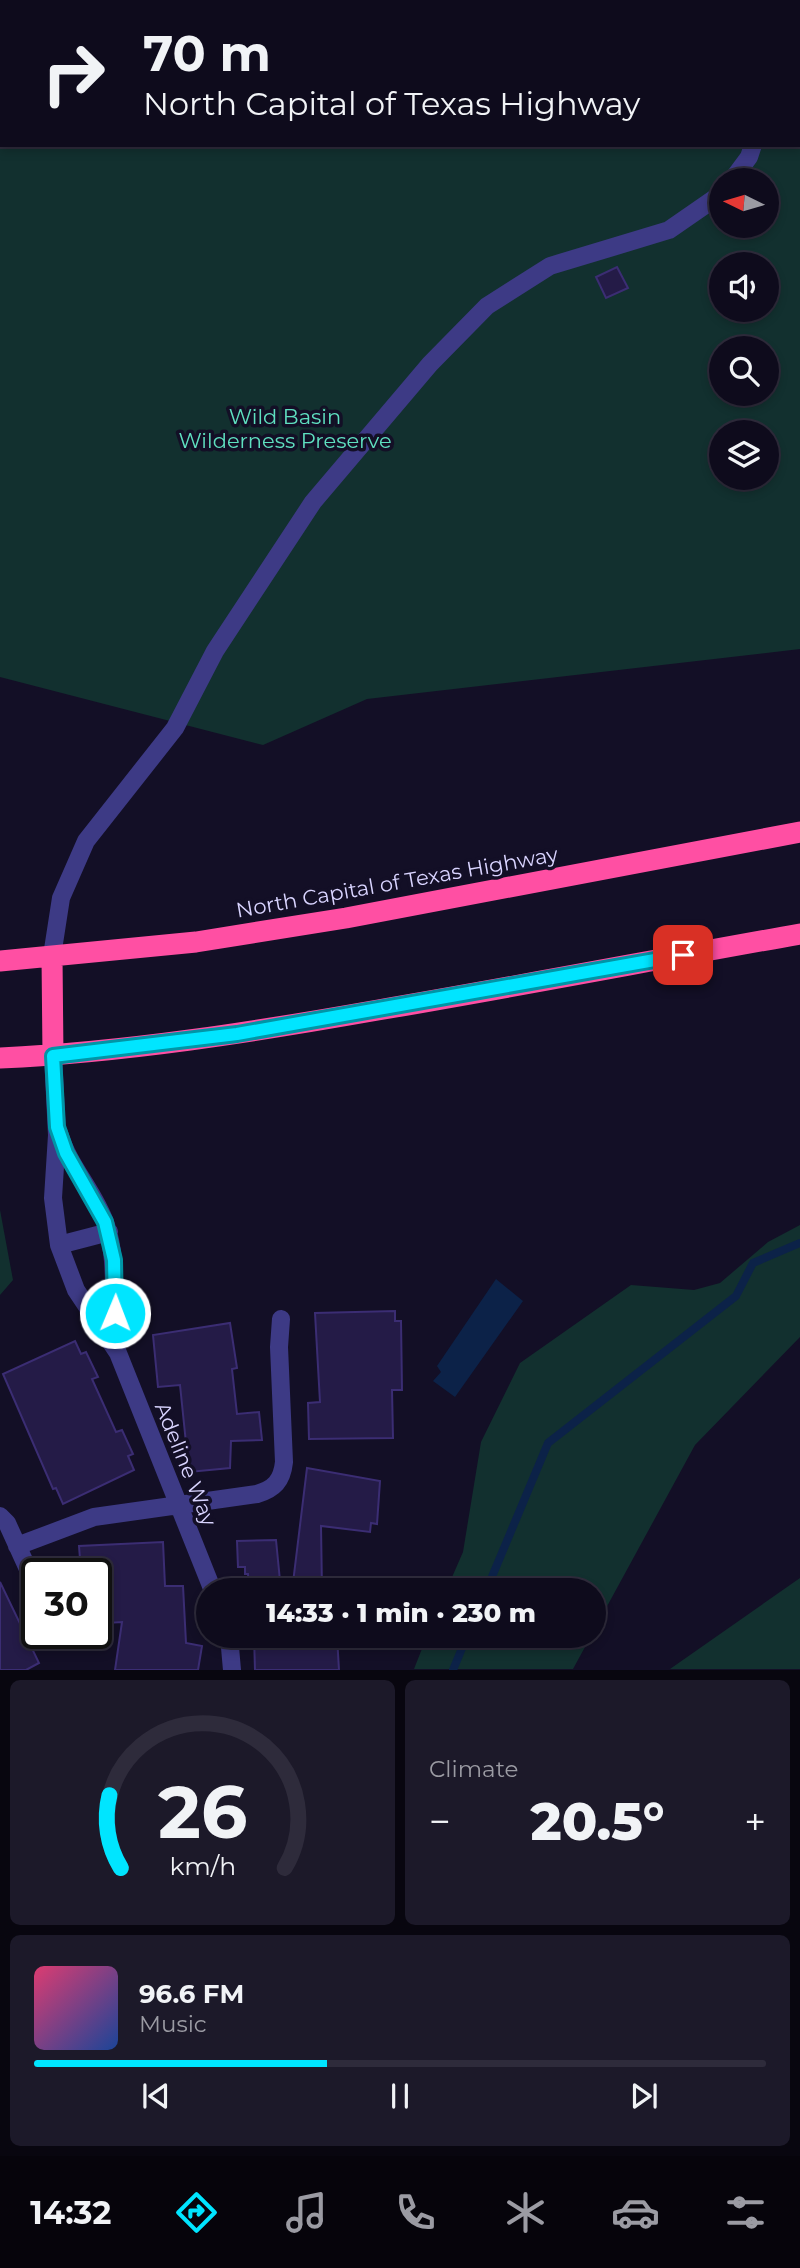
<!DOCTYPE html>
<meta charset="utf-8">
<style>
body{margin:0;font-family:Montserrat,sans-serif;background:#1c1929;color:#f1f3f6;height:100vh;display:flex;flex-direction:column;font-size:26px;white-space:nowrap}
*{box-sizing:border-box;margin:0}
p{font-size:23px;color:#9b9ba3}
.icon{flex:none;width:38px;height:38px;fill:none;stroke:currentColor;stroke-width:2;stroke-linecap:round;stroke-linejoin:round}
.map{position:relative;height:1670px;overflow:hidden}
.side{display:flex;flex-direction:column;gap:10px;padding:10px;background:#08060f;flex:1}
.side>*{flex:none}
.hud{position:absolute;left:0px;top:0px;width:802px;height:147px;box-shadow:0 4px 10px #0003,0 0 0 2px #2e2b3b;background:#0e0b1c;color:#f1f3f6;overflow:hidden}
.needle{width:46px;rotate:275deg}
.tools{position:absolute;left:709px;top:168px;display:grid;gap:14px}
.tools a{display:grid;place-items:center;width:70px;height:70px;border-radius:50%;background:#0e0b1c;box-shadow:0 4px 10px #0003,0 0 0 2px #2e2b3b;font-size:35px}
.speed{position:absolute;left:21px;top:1558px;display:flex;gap:14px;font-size:35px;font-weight:700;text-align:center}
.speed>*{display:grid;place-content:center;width:91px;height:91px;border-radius:50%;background:#0e0b1c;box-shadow:0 4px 10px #0003,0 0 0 2px #2e2b3b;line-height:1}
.speed .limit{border:4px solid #111;border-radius:10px;background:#fff;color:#111}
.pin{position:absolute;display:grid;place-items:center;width:60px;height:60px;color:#fff;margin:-30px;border-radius:14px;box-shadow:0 4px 10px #0006}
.me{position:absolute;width:77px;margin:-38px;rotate:1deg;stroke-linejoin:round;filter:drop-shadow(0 0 5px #0008)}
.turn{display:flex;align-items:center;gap:24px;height:147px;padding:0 28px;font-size:32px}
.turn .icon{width:91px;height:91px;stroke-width:2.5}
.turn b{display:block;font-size:49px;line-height:60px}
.big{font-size:52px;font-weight:800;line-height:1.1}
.side .card{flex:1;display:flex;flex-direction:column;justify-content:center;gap:10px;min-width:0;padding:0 24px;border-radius:10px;background:#1c1929}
.side .dial{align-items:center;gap:0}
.dial svg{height:182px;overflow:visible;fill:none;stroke:#2e2b3b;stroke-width:7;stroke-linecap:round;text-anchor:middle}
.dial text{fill:#f1f3f6;stroke:none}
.song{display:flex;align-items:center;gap:21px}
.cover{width:84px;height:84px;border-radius:10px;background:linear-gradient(135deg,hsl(340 70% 55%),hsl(220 70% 35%))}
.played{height:7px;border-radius:4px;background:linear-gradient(90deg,#00e5ff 40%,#2e2b3b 40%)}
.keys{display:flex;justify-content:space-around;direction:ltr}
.heat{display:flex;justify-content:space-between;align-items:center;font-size:38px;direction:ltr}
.side .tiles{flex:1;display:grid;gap:10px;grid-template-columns:1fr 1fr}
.card:last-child{grid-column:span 2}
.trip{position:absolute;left:196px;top:1578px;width:410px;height:70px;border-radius:35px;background:#0e0b1c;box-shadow:0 4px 10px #0003,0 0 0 2px #2e2b3b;font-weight:800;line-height:70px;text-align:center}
.dock{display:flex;height:112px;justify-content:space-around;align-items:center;background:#06040b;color:#9b9ba3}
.dock .icon{width:49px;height:49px}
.dock .active{color:#00e5ff}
.dock b{font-size:32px;color:#f1f3f6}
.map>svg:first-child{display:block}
.green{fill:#12302f;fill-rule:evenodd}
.water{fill:#0c2248}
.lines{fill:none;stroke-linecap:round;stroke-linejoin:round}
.stream{stroke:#0c2248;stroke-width:8}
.building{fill:#241b47;stroke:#3b2d73;stroke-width:2}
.path{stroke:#2fb8b0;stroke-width:4.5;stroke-dasharray:3.5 5;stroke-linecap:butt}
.minor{stroke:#3d3a85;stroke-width:18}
.highway{stroke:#ff4fa3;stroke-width:21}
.route-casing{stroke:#0095a6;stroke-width:18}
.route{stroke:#00e5ff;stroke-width:12}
.labels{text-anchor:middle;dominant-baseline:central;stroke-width:7;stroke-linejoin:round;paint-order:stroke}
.park-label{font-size:21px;fill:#5fe0c0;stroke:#130f26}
.street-label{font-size:21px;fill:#d9d4ff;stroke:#130f26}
</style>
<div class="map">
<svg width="800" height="1670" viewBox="0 0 800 1670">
<rect width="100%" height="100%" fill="#130f26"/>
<!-- green -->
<path class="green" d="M 0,0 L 800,0 L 800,649 L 367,699 L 263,745 L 0,677 ZM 2,2 L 800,2 L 800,145 L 2,145 ZM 721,180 L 766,180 L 766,226 L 721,226 ZM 721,264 L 766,264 L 766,310 L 721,310 ZM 721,348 L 766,348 L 766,394 L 721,394 ZM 721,432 L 766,432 L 766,478 L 721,478 Z
M 0,1210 L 13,1280 L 0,1295 Z
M 800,1225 L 800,1337 L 695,1445 L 593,1632 L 593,1591 L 446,1591 L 463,1552 L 481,1442 L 520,1363 L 631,1285 L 694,1290 L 720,1283 L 768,1242 Z
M 800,1578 L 800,1669 L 670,1669 Z
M 427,1636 L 591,1636 L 573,1669 L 414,1669 Z"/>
<!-- water -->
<path class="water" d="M 496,1279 L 523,1301 L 455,1397 L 433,1381 L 441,1372 L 437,1366 Z"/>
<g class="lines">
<!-- stream -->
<path class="stream" d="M 422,0 L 423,2
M 59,2 L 60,0
M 0,139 L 2,135
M 486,1591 L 548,1443 L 736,1296 L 753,1263 L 800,1243
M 453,1670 L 467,1636"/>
</g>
<!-- building -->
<path class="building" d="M 617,267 L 628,288 L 606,298 L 596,277 Z
M 395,1311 L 395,1321 L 401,1321 L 402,1390 L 392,1390 L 393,1438 L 309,1439 L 308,1403 L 320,1402 L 315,1313 Z
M 230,1323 L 237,1368 L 232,1369 L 237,1414 L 259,1412 L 262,1440 L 231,1441 L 230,1468 L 189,1472 L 180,1385 L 158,1387 L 153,1335 Z
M 75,1341 L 81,1354 L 86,1352 L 98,1377 L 92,1379 L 116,1432 L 122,1430 L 133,1454 L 128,1456 L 134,1470 L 63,1504 L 56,1488 L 53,1489 L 3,1374 Z
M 307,1468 L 380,1481 L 377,1524 L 371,1523 L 370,1532 L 321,1526 L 322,1591 L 292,1591 Z
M 276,1540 L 281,1591 L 249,1591 L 248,1574 L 245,1574 L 245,1567 L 238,1567 L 237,1541 Z
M 163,1542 L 165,1586 L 183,1586 L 186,1643 L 202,1646 L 198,1670 L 115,1670 L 122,1622 L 107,1623 L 106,1614 L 100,1614 L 99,1579 L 96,1573 L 81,1572 L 79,1546 Z
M 0,1582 L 39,1663 L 26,1670 L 0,1670 Z
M 254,1636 L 337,1636 L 339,1670 L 255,1670 Z"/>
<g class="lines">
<!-- path -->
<path class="path" d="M 779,0 L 780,2"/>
<!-- minor -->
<path class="minor" d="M 732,180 L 749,157 L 753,145
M 52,956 L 61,898 L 86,841 L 175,728 L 215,651 L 313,502 L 430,364 L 487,306 L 550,266 L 669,230 L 721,194
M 53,1056 L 57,1135 L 53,1198 L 59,1245 L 76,1290 L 118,1353 L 213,1591
M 59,1133 C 69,1167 95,1192 106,1225 C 119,1264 111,1304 116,1344
M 59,1245 L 109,1232
M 0,1516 L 7,1523 L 37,1589
M 17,1546 L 94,1517 L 257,1494 C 274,1489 282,1481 284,1462 L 279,1347 L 281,1319
M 229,1636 L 232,1670"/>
<!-- highway -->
<path class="highway" d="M 52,956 L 53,1056
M 0,961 L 196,942 L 346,918 L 800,832
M 0,1058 C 127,1052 253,1032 378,1010 C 519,986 659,959 800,934"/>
</g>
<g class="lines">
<!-- route casing -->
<g class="route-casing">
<path id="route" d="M 115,1313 L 114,1260 L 105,1222 L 66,1153 L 57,1127 L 53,1056 L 237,1034 L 683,955"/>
</g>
<!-- route -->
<use href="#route" class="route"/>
</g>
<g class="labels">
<!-- park labels -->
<g class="park-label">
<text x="285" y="416">Wild Basin<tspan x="285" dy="24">Wilderness Preserve</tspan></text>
</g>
<!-- street labels -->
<g class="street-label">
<text transform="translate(397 882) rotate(-10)">North Capital of Texas Highway</text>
<text transform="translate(186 1464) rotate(68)">Adeline Way</text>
</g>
</g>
</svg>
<div class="tools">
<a><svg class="needle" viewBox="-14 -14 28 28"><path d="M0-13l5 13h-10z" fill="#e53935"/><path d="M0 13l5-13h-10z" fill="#9b9ba3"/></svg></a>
<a><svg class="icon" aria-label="sound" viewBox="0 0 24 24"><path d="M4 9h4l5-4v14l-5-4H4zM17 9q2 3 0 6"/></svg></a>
<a><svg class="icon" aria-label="search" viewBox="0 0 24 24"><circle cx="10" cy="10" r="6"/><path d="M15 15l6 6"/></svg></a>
<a><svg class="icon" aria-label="layers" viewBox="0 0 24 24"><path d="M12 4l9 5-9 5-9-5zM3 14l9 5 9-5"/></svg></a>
</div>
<div class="speed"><div class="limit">30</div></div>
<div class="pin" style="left:683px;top:955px;background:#d93025"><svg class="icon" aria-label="arrive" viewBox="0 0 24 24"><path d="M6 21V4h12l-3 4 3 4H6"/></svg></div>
<svg class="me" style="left:115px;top:1313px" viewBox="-20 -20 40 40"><circle r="17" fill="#00e5ff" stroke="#fff" stroke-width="3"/><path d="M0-11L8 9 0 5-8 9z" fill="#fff"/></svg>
<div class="trip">14:33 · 1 min · 230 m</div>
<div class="hud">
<div class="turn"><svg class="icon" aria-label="right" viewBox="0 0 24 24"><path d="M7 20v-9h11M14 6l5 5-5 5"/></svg><div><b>70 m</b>North Capital of Texas Highway</div></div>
</div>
</div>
<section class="side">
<div class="tiles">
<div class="card dial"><svg viewBox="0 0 100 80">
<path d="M14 69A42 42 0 1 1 86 69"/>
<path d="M14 69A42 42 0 0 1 9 37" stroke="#00e5ff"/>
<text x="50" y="56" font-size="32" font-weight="700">26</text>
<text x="50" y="72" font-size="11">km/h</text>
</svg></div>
<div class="card"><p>Climate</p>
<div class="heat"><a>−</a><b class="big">20.5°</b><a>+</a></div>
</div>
<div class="card">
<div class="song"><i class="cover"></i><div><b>96.6 FM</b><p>Music</p></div></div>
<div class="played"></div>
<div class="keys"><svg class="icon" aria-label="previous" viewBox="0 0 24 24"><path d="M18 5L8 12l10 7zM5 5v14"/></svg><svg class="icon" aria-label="pause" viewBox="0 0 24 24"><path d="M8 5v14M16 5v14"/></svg><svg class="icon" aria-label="next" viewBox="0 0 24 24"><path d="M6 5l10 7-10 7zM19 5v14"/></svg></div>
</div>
</div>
</section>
<nav class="dock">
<b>14:32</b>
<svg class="icon active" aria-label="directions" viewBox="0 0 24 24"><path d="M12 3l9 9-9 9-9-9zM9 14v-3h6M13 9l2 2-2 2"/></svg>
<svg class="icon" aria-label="music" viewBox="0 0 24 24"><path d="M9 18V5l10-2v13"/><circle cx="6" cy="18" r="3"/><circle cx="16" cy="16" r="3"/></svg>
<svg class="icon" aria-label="phone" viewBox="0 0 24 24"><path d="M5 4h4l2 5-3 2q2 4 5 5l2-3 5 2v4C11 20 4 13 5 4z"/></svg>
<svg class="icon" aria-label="climate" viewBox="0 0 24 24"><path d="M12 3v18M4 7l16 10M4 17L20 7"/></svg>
<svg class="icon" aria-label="car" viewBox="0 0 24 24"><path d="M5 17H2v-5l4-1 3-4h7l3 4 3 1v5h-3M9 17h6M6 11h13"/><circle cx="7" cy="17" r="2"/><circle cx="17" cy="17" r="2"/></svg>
<svg class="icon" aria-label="filters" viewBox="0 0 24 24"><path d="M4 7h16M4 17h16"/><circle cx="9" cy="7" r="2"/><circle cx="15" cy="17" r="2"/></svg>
</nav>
